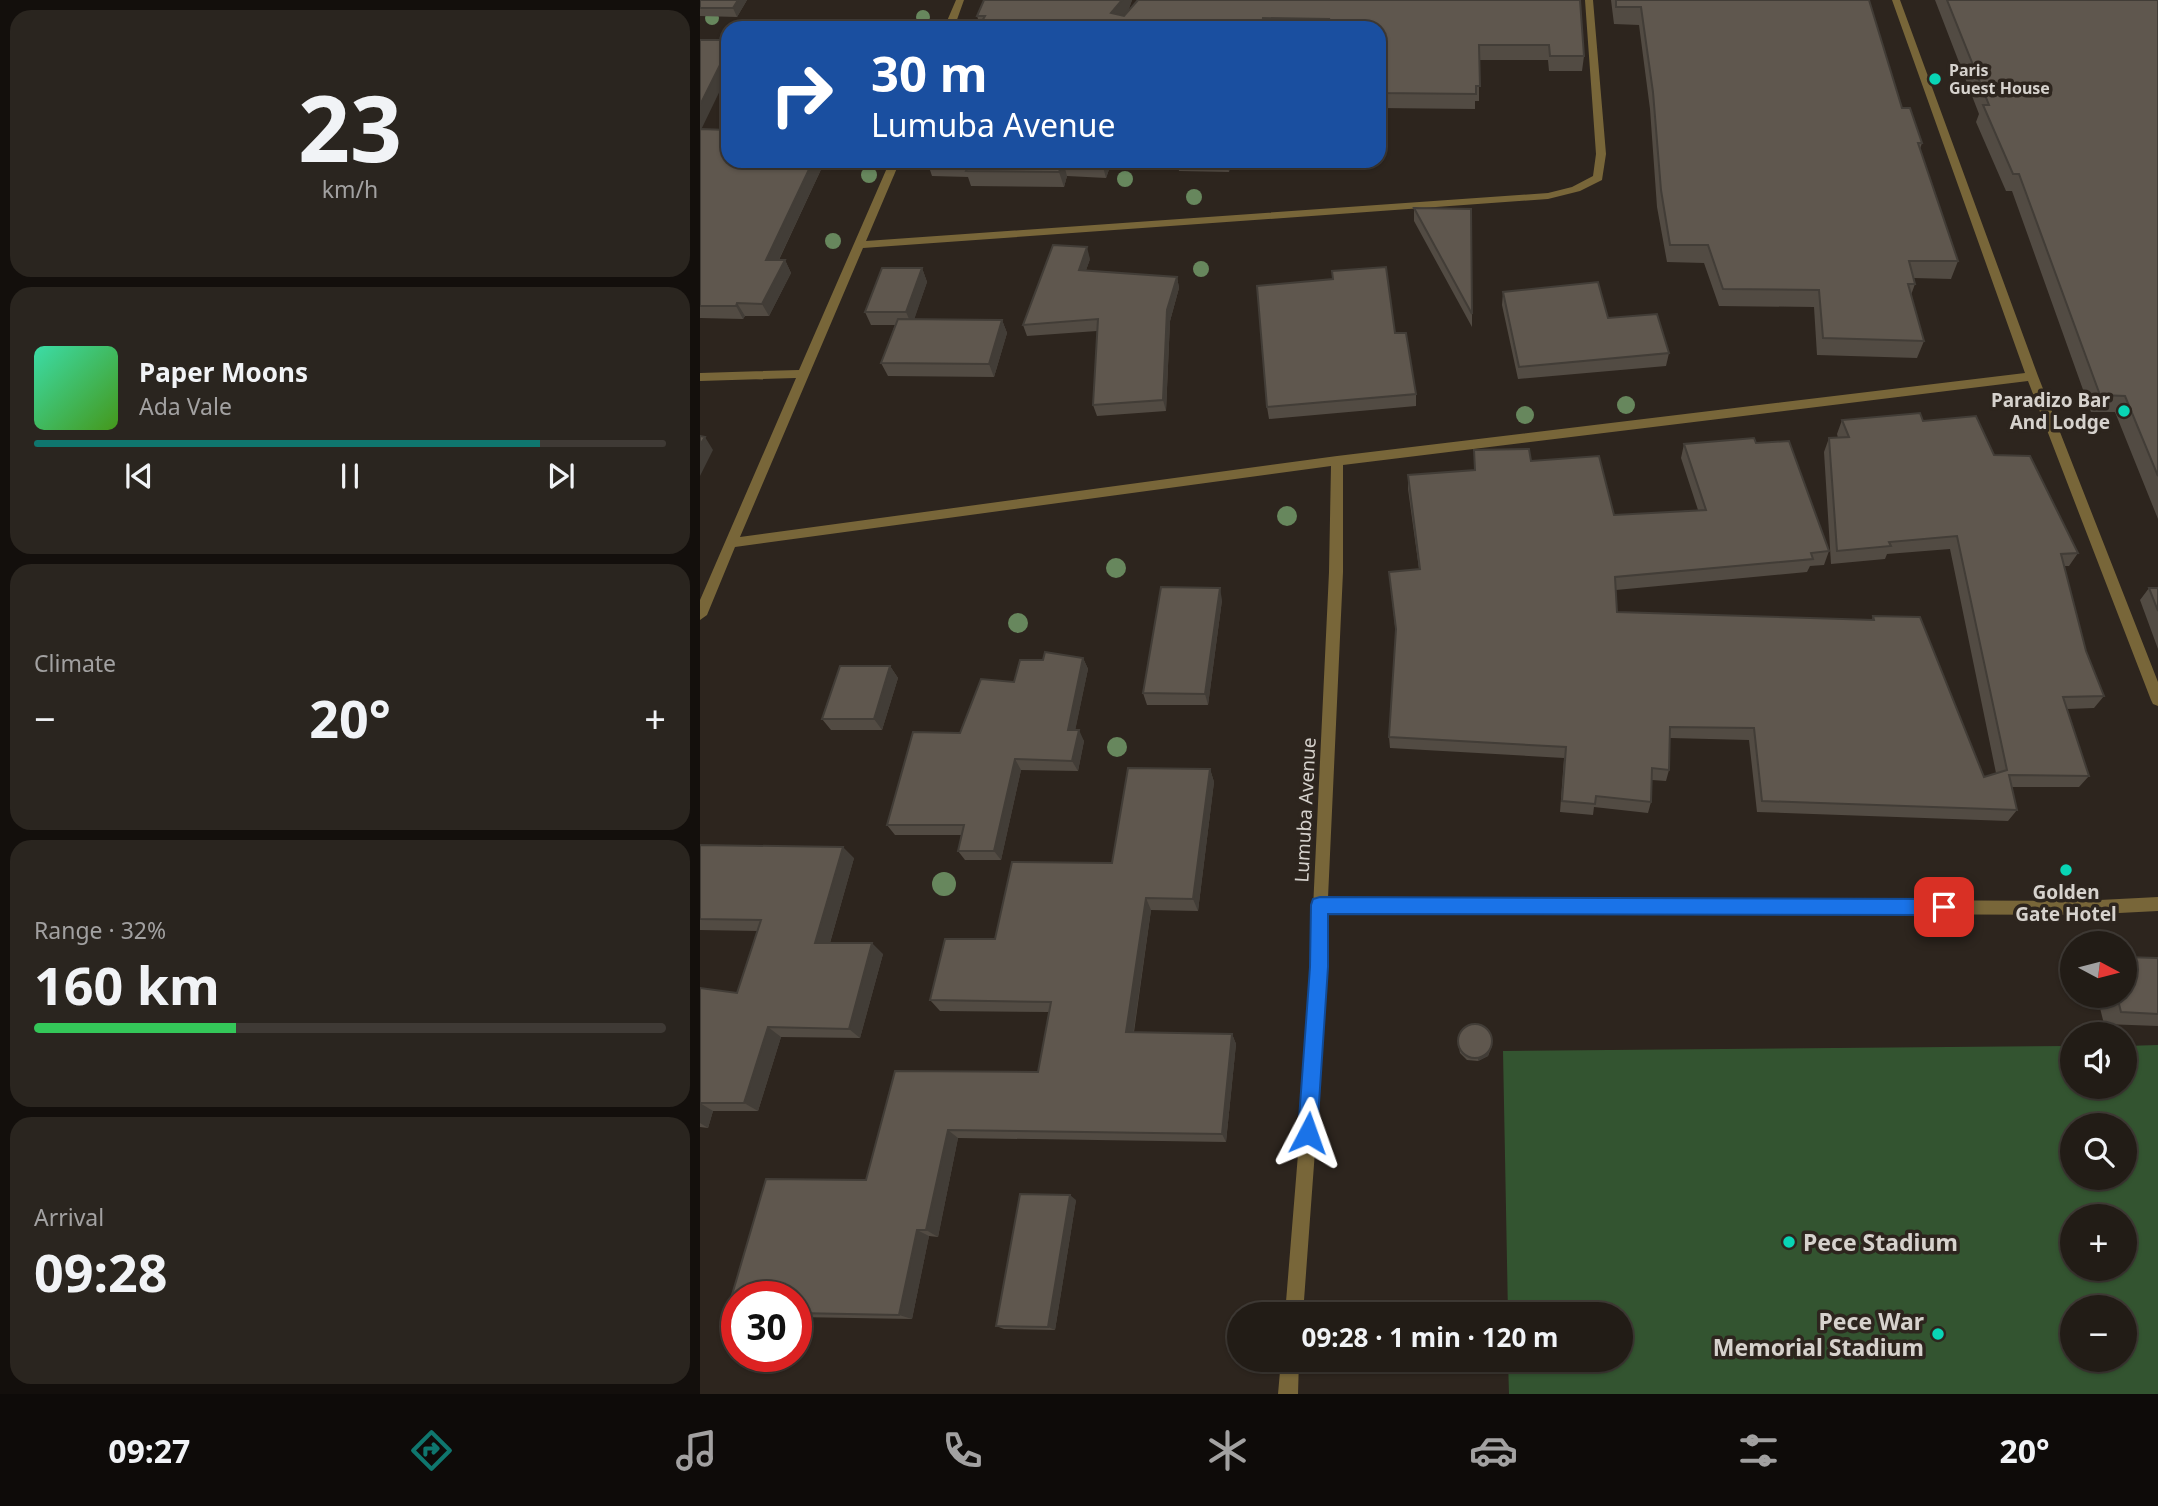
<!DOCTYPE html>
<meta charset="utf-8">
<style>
body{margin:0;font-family:"Noto Sans",sans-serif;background:#2a251f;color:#f1f3f6;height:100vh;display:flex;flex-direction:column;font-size:26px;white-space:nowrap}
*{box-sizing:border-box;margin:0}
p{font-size:23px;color:#a2a1a1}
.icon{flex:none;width:38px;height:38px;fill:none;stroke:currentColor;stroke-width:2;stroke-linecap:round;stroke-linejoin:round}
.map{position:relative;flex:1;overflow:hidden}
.details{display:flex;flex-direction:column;gap:10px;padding:10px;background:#130f0c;width:700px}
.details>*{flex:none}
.hud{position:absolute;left:21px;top:21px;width:665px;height:147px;border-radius:21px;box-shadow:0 2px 5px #0004,0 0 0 2px #3f3a35;background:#1a4fa0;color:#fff;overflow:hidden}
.needle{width:46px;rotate:97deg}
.controls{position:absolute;left:1360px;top:931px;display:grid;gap:14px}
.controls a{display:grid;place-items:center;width:77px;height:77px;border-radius:50%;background:#221c16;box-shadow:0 2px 5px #0004,0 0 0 2px #3f3a35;font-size:35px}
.speed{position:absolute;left:21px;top:1281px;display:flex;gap:14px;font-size:35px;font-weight:700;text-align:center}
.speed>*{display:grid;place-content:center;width:91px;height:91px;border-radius:50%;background:#221c16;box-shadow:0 2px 5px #0004,0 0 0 2px #3f3a35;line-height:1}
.speed .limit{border:10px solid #d22;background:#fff;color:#111}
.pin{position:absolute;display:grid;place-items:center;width:60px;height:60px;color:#fff;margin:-30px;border-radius:14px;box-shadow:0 4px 10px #0006}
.me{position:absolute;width:77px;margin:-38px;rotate:4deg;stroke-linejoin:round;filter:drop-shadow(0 0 5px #0008)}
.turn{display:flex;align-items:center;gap:24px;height:147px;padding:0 35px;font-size:32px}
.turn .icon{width:91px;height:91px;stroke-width:2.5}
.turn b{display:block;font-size:49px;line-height:60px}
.big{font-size:52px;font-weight:700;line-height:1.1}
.details .tile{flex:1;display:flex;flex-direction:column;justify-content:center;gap:10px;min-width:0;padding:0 24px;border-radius:21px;background:#2a251f}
.details .dial{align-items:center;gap:0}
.dial b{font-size:91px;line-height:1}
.song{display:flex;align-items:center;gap:21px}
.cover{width:84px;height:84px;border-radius:10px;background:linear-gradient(135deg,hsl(160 70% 55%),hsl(100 70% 35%))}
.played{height:7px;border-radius:4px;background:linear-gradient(90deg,#0f766e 80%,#3f3a35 80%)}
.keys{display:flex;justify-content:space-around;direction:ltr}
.heat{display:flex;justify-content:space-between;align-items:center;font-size:38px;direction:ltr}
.charge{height:10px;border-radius:5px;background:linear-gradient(90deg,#34c759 32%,#3f3a35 0)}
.trip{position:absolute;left:527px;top:1302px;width:406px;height:70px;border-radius:35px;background:#221c16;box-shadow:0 2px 5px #0004,0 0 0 2px #3f3a35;font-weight:700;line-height:70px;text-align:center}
.dock{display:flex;height:112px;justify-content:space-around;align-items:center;background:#0e0b09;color:#a2a1a1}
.dock .icon{width:49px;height:49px}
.dock .current{color:#0f766e}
.dock b{font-size:32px;color:#f1f3f6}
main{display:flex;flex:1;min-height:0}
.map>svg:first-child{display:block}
.green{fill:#335430;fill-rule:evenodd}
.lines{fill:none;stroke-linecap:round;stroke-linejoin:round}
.street{fill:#786639;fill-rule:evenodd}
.tree{fill:#67875d}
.wall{fill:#524b43}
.shaded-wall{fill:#423d37}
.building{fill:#5f574e;stroke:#423d37;stroke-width:2}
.route{fill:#1a73e8;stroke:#114b97;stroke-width:2}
.poi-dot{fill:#09d5b5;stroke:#2d251e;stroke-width:2.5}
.labels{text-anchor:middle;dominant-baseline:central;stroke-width:7;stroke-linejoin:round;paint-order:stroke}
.far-poi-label{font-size:16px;font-weight:bold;fill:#d6d2cd;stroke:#2d251e;text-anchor:start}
.poi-label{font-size:19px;font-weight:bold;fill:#d6d2cd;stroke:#2d251e;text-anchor:end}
.street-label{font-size:19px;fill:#d6d2cd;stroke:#2d251e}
.near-poi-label{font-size:23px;font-weight:bold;fill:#d6d2cd;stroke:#2d251e;text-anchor:start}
</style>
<main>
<section class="details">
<div class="tile dial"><b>23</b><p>km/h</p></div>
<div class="tile">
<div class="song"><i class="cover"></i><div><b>Paper Moons</b><p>Ada Vale</p></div></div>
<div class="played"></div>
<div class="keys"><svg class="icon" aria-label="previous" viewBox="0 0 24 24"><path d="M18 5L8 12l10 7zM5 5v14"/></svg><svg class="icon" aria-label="pause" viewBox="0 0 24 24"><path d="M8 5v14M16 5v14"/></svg><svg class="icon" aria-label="next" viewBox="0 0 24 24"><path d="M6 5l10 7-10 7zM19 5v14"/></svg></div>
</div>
<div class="tile"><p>Climate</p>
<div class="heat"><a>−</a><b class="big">20°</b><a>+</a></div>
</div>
<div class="tile"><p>Range · 32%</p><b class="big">160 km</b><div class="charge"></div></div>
<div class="tile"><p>Arrival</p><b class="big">09:28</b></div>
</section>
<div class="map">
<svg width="1458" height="1394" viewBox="0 0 1458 1394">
<rect width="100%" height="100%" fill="#2d251e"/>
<!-- green -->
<path class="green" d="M 1458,1045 L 1458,1394 L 809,1394 L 808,1360 L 920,1360 L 920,1314 L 808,1314 L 803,1051 L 1372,1046 L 1372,1087 L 1424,1087 L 1425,1046 ZM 1372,1125 L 1424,1125 L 1424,1178 L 1372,1178 ZM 1372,1216 L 1424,1216 L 1424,1269 L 1372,1269 ZM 1372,1307 L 1424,1307 L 1424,1360 L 1372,1360 Z"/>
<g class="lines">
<!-- street -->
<path class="street" d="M 256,0 L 264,0 L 254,28 L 244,28 Z
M 885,0 L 893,0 L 906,154 L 902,180 L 880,191 L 848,199 L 163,248 L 40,537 L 637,456 L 1325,373 L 1192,0 L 1200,0 L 1338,376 L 1458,682 L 1458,706 L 1453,704 L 1451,700 L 1328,381 L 643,465 L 643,572 L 628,898 L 1380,901 L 1458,897 L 1458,911 L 1380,915 L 627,912 L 622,1056 L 603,1314 L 585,1314 L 606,1056 L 629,572 L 631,466 L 35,547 L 7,615 L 0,620 L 0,600 L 96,378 L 0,381 L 0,373 L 99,370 L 190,161 L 200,161 L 166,241 L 848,193 L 872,187 L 893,176 L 896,154 Z
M 581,1360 L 599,1360 L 598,1394 L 578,1394 Z"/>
</g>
<!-- trees -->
<g class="tree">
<circle cx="223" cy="17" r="7"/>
<circle cx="12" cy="18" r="7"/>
<circle cx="169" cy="175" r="8"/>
<circle cx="425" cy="179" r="8"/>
<circle cx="494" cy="197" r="8"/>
<circle cx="133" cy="241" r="8"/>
<circle cx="501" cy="269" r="8"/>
<circle cx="926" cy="405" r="9"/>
<circle cx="825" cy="415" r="9"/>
<circle cx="587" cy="516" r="10"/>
<circle cx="416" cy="568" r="10"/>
<circle cx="318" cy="623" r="10"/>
<circle cx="417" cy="747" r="10"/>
<circle cx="244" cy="884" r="12"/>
</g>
<!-- wall -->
<path class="wall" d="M 0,0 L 47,0 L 37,17 L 0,16 Z
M 432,0 L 428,11 L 880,0 L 884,56 L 882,71 L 849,71 L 848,60 L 779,60 L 779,101 L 775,101 L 775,109 L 679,108 L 679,28 L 278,28 L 280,25 L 277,16 Z
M 911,0 L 1169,0 L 1202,108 L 1222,143 L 1220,149 L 1258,261 L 1251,279 L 1214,278 L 1215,284 L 1211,295 L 1224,341 L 1217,358 L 1117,355 L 1114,307 L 1019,306 L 1004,263 L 967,262 L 957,207 L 950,109 L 939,25 L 914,24 Z
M 1235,0 L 1458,0 L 1458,519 L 1415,412 L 1391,412 L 1312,191 L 1306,191 L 1276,122 L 1279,114 Z
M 0,40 L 1,129 L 125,161 L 79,260 L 85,260 L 91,273 L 69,316 L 45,316 L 43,319 L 0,318 Z
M 227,161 L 412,161 L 406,178 L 367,176 L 364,187 L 271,186 L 268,177 L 232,176 Z
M 477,161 L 531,161 L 529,172 L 479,171 Z
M 614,161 L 647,161 L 646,168 L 615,167 Z
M 714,208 L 772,314 L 772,327 L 714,221 Z
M 390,259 L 386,270 L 477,277 L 479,288 L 470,321 L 466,411 L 397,416 L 393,405 L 397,331 L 327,336 L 323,325 Z
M 222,268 L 227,282 L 214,319 L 302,320 L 307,333 L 294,377 L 188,376 L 181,363 L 195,325 L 171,325 L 165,312 Z
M 803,292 L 908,318 L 969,353 L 966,366 L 818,379 L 802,305 Z
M 695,333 L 716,394 L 716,406 L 569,419 L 567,407 Z
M 1142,420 L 1223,421 L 1294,455 L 1378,553 L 1369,566 L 1364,566 L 1386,651 L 1404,696 L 1394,708 L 1367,709 L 1389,776 L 1379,787 L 1311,787 L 1317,810 L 1308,821 L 1057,812 L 1049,740 L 970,738 L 969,770 L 966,781 L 952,780 L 951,802 L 948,813 L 894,807 L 893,815 L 860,812 L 864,758 L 690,748 L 689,737 L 696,635 L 689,572 L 719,569 L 708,489 L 708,475 L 774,470 L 774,450 L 831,461 L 914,515 L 998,510 L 981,458 L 984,444 L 1056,443 L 1129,551 L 1124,565 L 1110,566 L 1107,572 L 916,590 L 917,612 L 1172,620 L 1173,616 L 1284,777 L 1296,773 L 1250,549 L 1187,554 L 1185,559 L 1131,564 L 1124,452 L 1129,438 L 1138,438 L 1137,434 Z
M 1449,588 L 1458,588 L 1458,649 L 1440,600 Z
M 522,600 L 508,705 L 447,705 L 443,693 Z
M 383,658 L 388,669 L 375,730 L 384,741 L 378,771 L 321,770 L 301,860 L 265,860 L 258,851 L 261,835 L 195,835 L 187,825 L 260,733 L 314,682 Z
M 190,666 L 198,678 L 182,730 L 131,730 L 122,719 Z
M 428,768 L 510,769 L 514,782 L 498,911 L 451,910 L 434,1032 L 532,1034 L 536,1044 L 526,1142 L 258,1138 L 238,1237 L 229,1236 L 212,1319 L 96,1317 L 96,1297 L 37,1297 L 37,1315 L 27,1312 L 66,1179 L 166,1180 L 195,1071 L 338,1072 L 349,1012 L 240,1011 L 230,1000 L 245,939 L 295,939 L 312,862 L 412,863 Z
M 0,845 L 154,858 L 130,943 L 183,954 L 160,1038 L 81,1037 L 58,1111 L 13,1111 L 8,1128 L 0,1127 L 0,988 L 37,993 L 58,931 L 0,930 Z
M 1458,958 L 1458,1026 L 1404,1024 L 1397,996 L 1424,996 Z
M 758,1039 L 792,1042 L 792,1046 L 788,1056 L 778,1061 L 767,1060 L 760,1053 L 758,1043 Z
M 376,1200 L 355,1330 L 304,1329 L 296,1326 Z"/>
<!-- shaded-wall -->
<path class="shaded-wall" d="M 38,0 L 47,0 L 37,17 L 33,8 Z
M 422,0 L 432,0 L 428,12 L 414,28 L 411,13 Z
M 28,49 L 28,74 L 0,132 L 0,105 Z
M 113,161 L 125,161 L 73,272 L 66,260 Z
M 363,161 L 367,176 L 364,187 L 359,172 Z
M 403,161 L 412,161 L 406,178 L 402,163 Z
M 527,161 L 531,161 L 529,172 Z
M 387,247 L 390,259 L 382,282 L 379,270 Z
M 85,260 L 91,273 L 69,316 L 62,304 Z
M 222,268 L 227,282 L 212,326 L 206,312 Z
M 477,277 L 479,288 L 470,321 L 466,411 L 463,400 L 467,310 Z
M 37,303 L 45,316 L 43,319 L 36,306 Z
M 302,320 L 307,333 L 294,377 L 289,364 Z
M 5,437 L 13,450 L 0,476 L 0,445 Z
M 520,588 L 522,600 L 508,705 L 505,694 Z
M 383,658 L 388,669 L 373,741 L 368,730 Z
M 190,666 L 198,678 L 182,730 L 174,719 Z
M 379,730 L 384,741 L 378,771 L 372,761 Z
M 315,759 L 321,770 L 301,860 L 294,851 Z
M 510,769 L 514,782 L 498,911 L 493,899 Z
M 143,847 L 154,858 L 127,953 L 115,943 Z
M 446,898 L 451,910 L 432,1042 L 426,1032 Z
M 172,943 L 183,954 L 160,1038 L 149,1029 Z
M 68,1027 L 81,1037 L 58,1111 L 44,1103 Z
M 532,1034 L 536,1044 L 526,1142 L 522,1134 Z
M 792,1042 L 788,1056 L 778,1061 L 778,1057 Z
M 0,1103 L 13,1111 L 8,1128 L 0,1123 Z
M 248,1130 L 258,1138 L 238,1237 L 226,1230 Z
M 370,1195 L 376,1200 L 355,1330 L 348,1327 Z
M 217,1230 L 229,1236 L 212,1319 L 199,1315 Z"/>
<!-- building -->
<path class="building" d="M 0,0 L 38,0 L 33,8 L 0,8 Z
M 284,0 L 422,0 L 411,13 L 424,16 L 438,0 L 880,0 L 884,56 L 850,56 L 849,45 L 779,45 L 780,86 L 776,86 L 776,94 L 679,93 L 679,28 L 627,28 L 629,19 L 563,18 L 562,28 L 278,28 L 285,16 L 277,16 Z
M 916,0 L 1169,0 L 1202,108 L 1210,108 L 1222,143 L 1218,143 L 1258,261 L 1209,261 L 1215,284 L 1208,284 L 1224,341 L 1123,338 L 1119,290 L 1023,289 L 1008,245 L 970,245 L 961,190 L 953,92 L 941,7 L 916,7 Z
M 1247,0 L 1458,0 L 1458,476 L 1425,396 L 1400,395 L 1319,174 L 1313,174 L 1283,105 L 1289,105 Z
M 0,40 L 28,40 L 28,49 L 0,105 Z
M 0,129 L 28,130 L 28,161 L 113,161 L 66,260 L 85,260 L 62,304 L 37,303 L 36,306 L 0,306 Z
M 243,161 L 363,161 L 359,172 L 266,171 L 270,162 Z
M 372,161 L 403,161 L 402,163 Z
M 714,208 L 771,209 L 772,314 Z
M 353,245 L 387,247 L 379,270 L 477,277 L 467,310 L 463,400 L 393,405 L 398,319 L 323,325 Z
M 686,267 L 695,333 L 706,333 L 716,394 L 567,407 L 557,286 L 633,279 L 632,271 Z
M 182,268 L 222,268 L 206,312 L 165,312 Z
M 898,282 L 908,318 L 957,314 L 969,353 L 819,367 L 803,292 Z
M 198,319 L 302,320 L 289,364 L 181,363 Z
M 1220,413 L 1223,421 L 1276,416 L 1294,455 L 1330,456 L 1378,553 L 1361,554 L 1386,651 L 1404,696 L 1363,697 L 1389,776 L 1309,775 L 1317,810 L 1062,801 L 1054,728 L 970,727 L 969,770 L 952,768 L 951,802 L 896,796 L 895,804 L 862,801 L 866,747 L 689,737 L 696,629 L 689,572 L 720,569 L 708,475 L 775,470 L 774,450 L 829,449 L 831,461 L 899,456 L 914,515 L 1006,510 L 984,444 L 1054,438 L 1056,443 L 1089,441 L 1129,551 L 1111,553 L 1113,559 L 915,577 L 917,612 L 1174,620 L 1173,616 L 1220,617 L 1284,777 L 1307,770 L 1257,536 L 1189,542 L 1191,546 L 1137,551 L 1129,438 L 1149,437 L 1142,420 Z
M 0,436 L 5,437 L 0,445 Z
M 461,587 L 520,588 L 505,694 L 443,693 Z
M 1449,588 L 1458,588 L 1458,611 Z
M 345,652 L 383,658 L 368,730 L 379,730 L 372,761 L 315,759 L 294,851 L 258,851 L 264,825 L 187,825 L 213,732 L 260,733 L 281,679 L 314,682 L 320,660 L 343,660 Z
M 140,666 L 190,666 L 174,719 L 122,719 Z
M 428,768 L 510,769 L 493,899 L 446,898 L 426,1032 L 532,1034 L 522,1134 L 248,1130 L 226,1230 L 217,1230 L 199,1315 L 96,1313 L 96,1297 L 37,1297 L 37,1312 L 27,1312 L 66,1179 L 166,1180 L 195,1071 L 338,1072 L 351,1002 L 230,1000 L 245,939 L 295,939 L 312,862 L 412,863 Z
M 0,845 L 143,847 L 115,943 L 172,943 L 149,1029 L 68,1027 L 44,1103 L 0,1103 L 0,988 L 37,993 L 61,920 L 0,919 Z
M 1424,957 L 1458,958 L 1458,1014 L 1421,1012 L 1417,996 L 1424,996 Z
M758 1041a17 17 0 1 1 34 0a17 17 0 1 1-34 0Z
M 320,1194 L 370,1195 L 348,1327 L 296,1326 Z"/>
<!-- route -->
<path class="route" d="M 620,897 L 1244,899 L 1250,901 L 1253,907 L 1250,913 L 1244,915 L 628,914 L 628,967 L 617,1133 L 615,1140 L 608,1143 L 601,1140 L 598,1133 L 610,967 L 611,905 L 613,899 Z"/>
<!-- markers -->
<g class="poi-dot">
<circle cx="1235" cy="79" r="7"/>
<circle cx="1424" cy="411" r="7"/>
<circle cx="1366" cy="870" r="7"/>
<circle cx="1089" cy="1242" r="7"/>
<circle cx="1238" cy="1334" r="7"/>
</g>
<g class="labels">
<!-- far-poi labels -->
<g class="far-poi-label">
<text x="1249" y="70">Paris<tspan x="1249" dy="18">Guest House</tspan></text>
</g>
<!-- poi labels -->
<g class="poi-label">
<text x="1410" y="400">Paradizo Bar<tspan x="1410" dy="22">And Lodge</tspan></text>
<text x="1366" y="892" text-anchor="middle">Golden<tspan x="1366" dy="22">Gate Hotel</tspan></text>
</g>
<!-- street labels -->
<g class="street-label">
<text transform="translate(605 810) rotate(-87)">Lumuba Avenue</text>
</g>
<!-- near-poi labels -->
<g class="near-poi-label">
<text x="1103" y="1242">Pece Stadium</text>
<text x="1224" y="1321" text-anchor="end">Pece War<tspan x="1224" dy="26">Memorial Stadium</tspan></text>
</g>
</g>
</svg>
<div class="controls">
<a><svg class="needle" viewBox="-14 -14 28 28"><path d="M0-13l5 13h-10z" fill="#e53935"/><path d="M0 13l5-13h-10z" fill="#a2a1a1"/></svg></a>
<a><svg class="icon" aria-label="sound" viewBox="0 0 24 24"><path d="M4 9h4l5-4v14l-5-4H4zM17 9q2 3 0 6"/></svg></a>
<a><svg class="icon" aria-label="search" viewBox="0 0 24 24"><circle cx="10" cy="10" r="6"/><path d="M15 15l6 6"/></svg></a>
<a>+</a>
<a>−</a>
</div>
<div class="speed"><div class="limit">30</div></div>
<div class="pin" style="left:1244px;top:907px;background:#d93025"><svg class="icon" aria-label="arrive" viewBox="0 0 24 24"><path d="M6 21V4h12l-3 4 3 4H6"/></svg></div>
<svg class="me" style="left:608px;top:1133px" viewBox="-20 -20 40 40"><path d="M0-17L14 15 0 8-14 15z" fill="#1a73e8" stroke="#fff" stroke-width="4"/></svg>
<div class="trip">09:28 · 1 min · 120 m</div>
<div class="hud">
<div class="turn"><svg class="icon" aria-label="right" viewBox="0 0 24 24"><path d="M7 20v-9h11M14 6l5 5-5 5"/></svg><div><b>30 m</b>Lumuba Avenue</div></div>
</div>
</div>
</main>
<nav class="dock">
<b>09:27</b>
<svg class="icon current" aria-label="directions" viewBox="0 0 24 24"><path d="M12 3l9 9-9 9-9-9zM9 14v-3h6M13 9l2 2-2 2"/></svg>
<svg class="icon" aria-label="music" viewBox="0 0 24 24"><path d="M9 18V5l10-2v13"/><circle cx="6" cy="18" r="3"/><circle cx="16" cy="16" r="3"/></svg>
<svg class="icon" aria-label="phone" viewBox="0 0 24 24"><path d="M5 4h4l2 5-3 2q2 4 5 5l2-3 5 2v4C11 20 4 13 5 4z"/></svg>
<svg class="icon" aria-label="climate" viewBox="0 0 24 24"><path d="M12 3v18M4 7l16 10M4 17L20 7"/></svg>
<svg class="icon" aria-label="car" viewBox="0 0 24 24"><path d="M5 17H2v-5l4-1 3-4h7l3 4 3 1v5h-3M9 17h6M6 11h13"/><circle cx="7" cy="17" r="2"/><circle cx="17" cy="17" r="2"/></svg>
<svg class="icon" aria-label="filters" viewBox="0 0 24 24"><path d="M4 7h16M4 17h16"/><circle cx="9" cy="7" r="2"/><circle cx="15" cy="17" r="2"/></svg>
<b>20°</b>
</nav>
